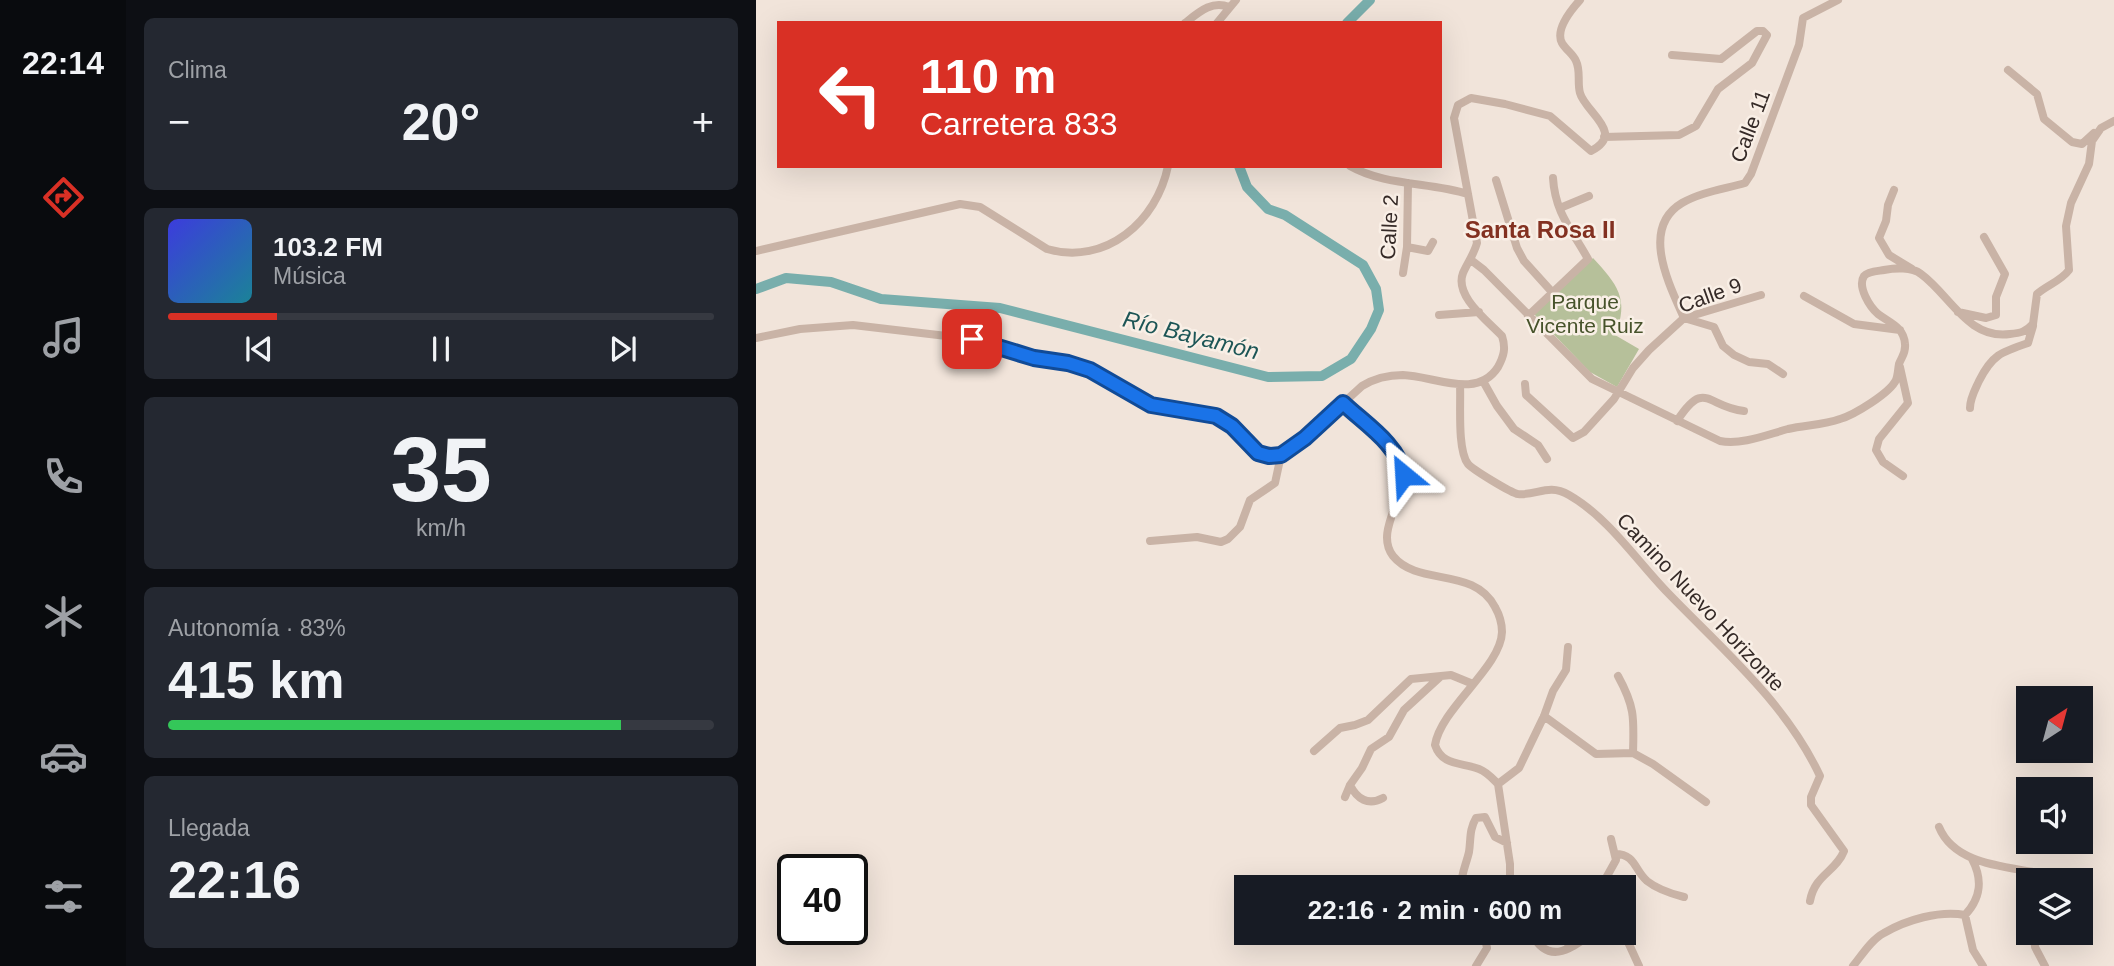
<!DOCTYPE html>
<html lang="es">
<meta charset="utf-8">
<style>
body{margin:0;font-family:Helvetica,sans-serif;background:#242831;color:#f1f3f6;height:100vh;display:flex;flex-direction:column;font-size:26px;white-space:nowrap}
*{box-sizing:border-box;margin:0}
p{font-size:23px;color:#9ea1a6}
.icon{flex:none;width:38px;height:38px;fill:none;stroke:currentColor;stroke-width:2;stroke-linecap:round;stroke-linejoin:round}
.map{position:relative;flex:1;overflow:hidden}
.panel{display:flex;flex-direction:column;gap:18px;padding:18px;background:#0d0f14;width:630px}
.panel>*{flex:none}
.guide{position:absolute;left:21px;top:21px;width:665px;height:147px;border-radius:0px;box-shadow:0 7px 28px #0002;background:#d93025;color:#fff;overflow:hidden}
.needle{width:46px;rotate:36deg}
.fabs{position:absolute;left:1260px;top:686px;display:grid;gap:14px}
.fabs a{display:grid;place-items:center;width:77px;height:77px;border-radius:0px;background:#171b24;box-shadow:0 7px 28px #0002;font-size:35px}
.speed{position:absolute;left:21px;top:854px;display:flex;gap:14px;font-size:35px;font-weight:700;text-align:center}
.speed>*{display:grid;place-content:center;width:91px;height:91px;border-radius:50%;background:#171b24;box-shadow:0 7px 28px #0002;line-height:1}
.speed .limit{border:4px solid #111;border-radius:10px;background:#fff;color:#111}
.pin{position:absolute;display:grid;place-items:center;width:60px;height:60px;color:#fff;margin:-30px;border-radius:14px;box-shadow:0 4px 10px #0006}
.me{position:absolute;width:77px;margin:-38px;rotate:333deg;stroke-linejoin:round;filter:drop-shadow(0 0 5px #0008)}
.turn{display:flex;align-items:center;gap:24px;height:147px;padding:0 28px;font-size:32px}
.turn .icon{width:91px;height:91px;stroke-width:2.5}
.turn b{display:block;font-size:49px;line-height:60px}
.big{font-size:52px;font-weight:600;line-height:1.1}
.panel .card{flex:1;display:flex;flex-direction:column;justify-content:center;gap:10px;min-width:0;padding:0 24px;border-radius:10px;background:#242831}
.panel .dial{align-items:center;gap:0}
.dial b{font-size:91px;line-height:1}
.song{display:flex;align-items:center;gap:21px}
.cover{width:84px;height:84px;border-radius:10px;background:linear-gradient(135deg,hsl(240 70% 55%),hsl(190 70% 35%))}
.played{height:7px;border-radius:4px;background:linear-gradient(90deg,#d93025 20%,#363941 20%)}
.keys{display:flex;justify-content:space-around;direction:ltr}
.heat{display:flex;justify-content:space-between;align-items:center;font-size:38px;direction:ltr}
.charge{height:10px;border-radius:5px;background:linear-gradient(90deg,#34c759 83%,#363941 0)}
.trip{position:absolute;left:478px;top:875px;width:402px;height:70px;border-radius:0px;background:#171b24;box-shadow:0 7px 28px #0002;font-weight:600;line-height:70px;text-align:center}
main{display:flex;flex:1;min-height:0}
.dock{display:flex;flex-direction:column;width:126px;justify-content:space-around;align-items:center;background:#090b0e;color:#9ea1a6}
.dock .icon{width:49px;height:49px}
.dock .current{color:#d93025}
.dock b{font-size:32px;color:#f1f3f6}
.map>svg:first-child{display:block}
.green{fill:#b6c09a}
.lines{fill:none;stroke-linecap:round;stroke-linejoin:round}
.river{stroke:#79aeac;stroke-width:10}
.minor{stroke:#c9b3a6;stroke-width:8}
.route-casing{stroke:#114b97;stroke-width:18}
.route{stroke:#1a73e8;stroke-width:12}
.labels{text-anchor:middle;dominant-baseline:central;stroke-width:5;stroke-linejoin:round;paint-order:stroke}
.street-label{font-size:21px;fill:#352a27;stroke:#f9efe6}
.park-label{font-size:21px;fill:#47532b;stroke:#f9efe6}
.water-label{font-size:23px;font-style:italic;fill:#1d5656;stroke:#f9efe6}
.quarter-label{font-size:24px;font-weight:bold;fill:#833121;stroke:#f9efe6}
</style>
<main>
<nav class="dock">
<b>22:14</b>
<svg class="icon current" aria-label="directions" viewBox="0 0 24 24"><path d="M12 3l9 9-9 9-9-9zM9 14v-3h6M13 9l2 2-2 2"/></svg>
<svg class="icon" aria-label="music" viewBox="0 0 24 24"><path d="M9 18V5l10-2v13"/><circle cx="6" cy="18" r="3"/><circle cx="16" cy="16" r="3"/></svg>
<svg class="icon" aria-label="phone" viewBox="0 0 24 24"><path d="M5 4h4l2 5-3 2q2 4 5 5l2-3 5 2v4C11 20 4 13 5 4z"/></svg>
<svg class="icon" aria-label="climate" viewBox="0 0 24 24"><path d="M12 3v18M4 7l16 10M4 17L20 7"/></svg>
<svg class="icon" aria-label="car" viewBox="0 0 24 24"><path d="M5 17H2v-5l4-1 3-4h7l3 4 3 1v5h-3M9 17h6M6 11h13"/><circle cx="7" cy="17" r="2"/><circle cx="17" cy="17" r="2"/></svg>
<svg class="icon" aria-label="filters" viewBox="0 0 24 24"><path d="M4 7h16M4 17h16"/><circle cx="9" cy="7" r="2"/><circle cx="15" cy="17" r="2"/></svg>
</nav>
<section class="panel">
<div class="card"><p>Clima</p>
<div class="heat"><a>−</a><b class="big">20°</b><a>+</a></div>
</div>
<div class="card">
<div class="song"><i class="cover"></i><div><b>103.2 FM</b><p>Música</p></div></div>
<div class="played"></div>
<div class="keys"><svg class="icon" aria-label="previous" viewBox="0 0 24 24"><path d="M18 5L8 12l10 7zM5 5v14"/></svg><svg class="icon" aria-label="pause" viewBox="0 0 24 24"><path d="M8 5v14M16 5v14"/></svg><svg class="icon" aria-label="next" viewBox="0 0 24 24"><path d="M6 5l10 7-10 7zM19 5v14"/></svg></div>
</div>
<div class="card dial"><b>35</b><p>km/h</p></div>
<div class="card"><p>Autonomía · 83%</p><b class="big">415 km</b><div class="charge"></div></div>
<div class="card"><p>Llegada</p><b class="big">22:16</b></div>
</section>
<div class="map">
<svg width="1358" height="966" viewBox="0 0 1358 966">
<rect width="100%" height="100%" fill="#f1e4da"/>
<!-- green -->
<path class="green" d="M 837,258 C 861,284 874,299 859,335 L 883,349 L 861,387 L 834,372 L 778,314 Z"/>
<g class="lines">
<!-- river -->
<path class="river" d="M 591,23 L 614,0
M 0,289 L 30,278 L 75,282 L 125,299 L 244,308 L 512,377 L 566,376 L 595,359 L 615,329 L 623,310 L 620,289 L 607,265 L 529,215 L 512,209 L 491,187 L 483,166"/>
<!-- minor -->
<path class="minor" d="M 429,23 C 443,12 456,0 473,7
M 461,23 L 480,0
M 1252,70 L 1281,94 L 1288,119 L 1316,142 L 1326,144 L 1338,133
M 848,137 L 923,135 L 940,126 L 962,89 L 996,63 L 1011,35 L 1007,31 L 1001,31 L 965,59 L 916,55
M 594,166 C 629,186 674,182 712,194
M 740,180 L 761,248 L 768,261 L 796,292
M 1138,190 L 1132,205 L 1130,221 L 1123,238 L 1133,255 L 1156,269
M 804,208 L 833,196
M 651,247 L 672,251 L 677,242
M 0,251 L 204,204 L 224,207 L 291,249 C 350,266 401,221 412,166
M 715,260 L 728,270 L 836,379 L 964,441 C 986,445 1010,435 1032,429 C 1049,425 1068,425 1084,419 C 1098,415 1134,393 1140,380 C 1142,375 1142,369 1143,364 C 1146,356 1150,353 1149,344 C 1148,327 1134,323 1122,314 C 1114,307 1101,287 1108,276 C 1112,271 1123,271 1128,270 C 1139,268 1156,267 1165,274 C 1194,295 1212,340 1254,334 C 1264,333 1270,332 1277,324 L 1281,294 C 1291,285 1305,281 1313,270 L 1310,226 L 1315,203 L 1333,164 L 1336,141 L 1345,128 L 1358,121
M 647,273 L 651,247 L 652,183
M 1048,296 L 1098,324 L 1144,330
M 1202,312 L 1230,318 L 1240,315 L 1240,297 L 1249,274 L 1228,237
M 683,315 L 723,312
M 772,316 L 832,259 C 816,230 799,213 797,178
M 0,338 L 44,329 L 97,325 L 216,339 L 278,358 L 312,363 L 334,370 L 395,405 L 460,416 L 476,426 L 502,453 L 513,456 L 525,455 L 549,438 L 606,386 C 619,378 632,375 647,375 C 678,376 721,400 742,367 C 748,356 750,348 746,336 C 732,321 698,296 707,273 C 712,262 718,254 721,243 L 698,118 L 702,105 L 715,98 L 749,104 L 794,116 L 835,151 C 870,133 829,112 824,93 C 821,83 825,71 820,61 C 817,54 810,50 806,43 C 799,30 815,10 824,0
M 1144,367 L 1152,403 L 1123,439 L 1120,450 L 1127,462 L 1147,476
M 1027,374 L 1012,364 L 993,362 L 978,355 L 967,346 L 958,327 L 928,318 C 913,284 884,228 926,203 C 945,192 968,189 989,183 L 995,174 L 1043,45 L 1047,18 L 1082,0
M 727,381 L 741,406 L 758,429 L 782,445 L 791,459
M 769,384 L 770,395 L 817,438 L 828,432 L 858,399 L 877,368 L 893,350 L 928,318 L 1005,295
M 704,385 C 705,403 701,450 712,464 C 716,469 755,493 762,494 C 781,496 792,483 813,495 C 853,518 880,560 912,593 C 967,650 1030,703 1064,776 L 1055,797 L 1055,805 L 1088,851 C 1080,872 1059,874 1054,901
M 587,403 C 601,417 636,443 644,459 C 658,491 616,529 637,556 C 662,587 718,566 739,607 C 743,614 746,624 746,632 C 745,667 685,708 679,745 C 686,766 705,762 723,769 C 731,772 736,778 742,784 L 754,864 L 754,887
M 1214,408 C 1214,398 1219,390 1223,381 C 1236,355 1245,352 1272,343 L 1277,326
M 921,421 C 949,378 951,407 988,411
M 394,541 L 441,537 L 465,542 L 472,539 L 484,527 L 494,500 L 519,483 L 525,455
M 862,676 C 879,707 878,718 877,753
M 788,716 L 840,754 L 877,753 L 897,764 L 950,802
M 558,751 L 584,728 L 599,725 L 612,720 L 655,679 L 695,675 L 717,684
M 742,784 L 763,768 L 788,716 L 797,691 L 810,670 L 812,647
M 594,785 C 601,799 612,806 627,798
M 589,797 L 594,785 L 606,768 L 615,749 L 633,737 L 648,710 L 684,677
M 1183,827 C 1199,866 1252,866 1287,874 L 1288,880
M 859,854 C 880,854 878,870 891,881 C 901,889 916,894 928,897
M 1216,859 C 1227,880 1225,898 1209,915 L 1217,950 L 1227,966
M 705,887 C 705,874 710,865 713,852 C 715,839 713,830 720,818 L 729,817 L 739,837 L 751,843
M 845,887 L 860,860 L 855,839
M 775,933 C 793,966 814,949 837,933
M 863,933 L 872,942 L 883,966
M 1278,933 L 1279,947 L 1289,966
M 811,949 L 819,933
M 720,966 L 731,948 L 729,938 L 725,933
M 1097,966 C 1106,955 1115,940 1128,933 C 1150,920 1184,910 1209,915"/>
</g>
<g class="lines">
<!-- route casing -->
<g class="route-casing">
<path id="route" d="M 216,339 L 278,358 L 312,363 L 334,370 L 395,405 L 460,416 L 476,426 L 502,453 L 513,456 L 525,455 L 549,438 L 587,403 C 609,424 642,444 648,475"/>
</g>
<!-- route -->
<use href="#route" class="route"/>
</g>
<g class="labels">
<!-- street labels -->
<g class="street-label">
<text transform="translate(994 126) rotate(-69)">Calle 11</text>
<text transform="translate(633 227) rotate(-87)">Calle 2</text>
<text transform="translate(954 295) rotate(-20)">Calle 9</text>
<text transform="translate(945 602) rotate(47)">Camino Nuevo Horizonte</text>
</g>
<!-- park labels -->
<g class="park-label">
<text x="829" y="301">Parque<tspan x="829" dy="24">Vicente Ruiz</tspan></text>
</g>
<!-- water labels -->
<g class="water-label">
<text transform="translate(435 335) rotate(14)">Río Bayamón</text>
</g>
<!-- quarter labels -->
<g class="quarter-label">
<text x="784" y="229">Santa Rosa II</text>
</g>
</g>
</svg>
<div class="fabs">
<a><svg class="needle" viewBox="-14 -14 28 28"><path d="M0-13l5 13h-10z" fill="#e53935"/><path d="M0 13l5-13h-10z" fill="#9ea1a6"/></svg></a>
<a><svg class="icon" aria-label="sound" viewBox="0 0 24 24"><path d="M4 9h4l5-4v14l-5-4H4zM17 9q2 3 0 6"/></svg></a>
<a><svg class="icon" aria-label="layers" viewBox="0 0 24 24"><path d="M12 4l9 5-9 5-9-5zM3 14l9 5 9-5"/></svg></a>
</div>
<div class="speed"><div class="limit">40</div></div>
<div class="pin" style="left:216px;top:339px;background:#d93025"><svg class="icon" aria-label="arrive" viewBox="0 0 24 24"><path d="M6 21V4h12l-3 4 3 4H6"/></svg></div>
<svg class="me" style="left:648px;top:475px" viewBox="-20 -20 40 40"><path d="M0-17L14 15 0 8-14 15z" fill="#1a73e8" stroke="#fff" stroke-width="4"/></svg>
<div class="trip">22:16 · 2 min · 600 m</div>
<div class="guide">
<div class="turn"><svg class="icon" aria-label="left" viewBox="0 0 24 24"><path d="M17 20v-9H6M10 6l-5 5 5 5"/></svg><div><b>110 m</b>Carretera 833</div></div>
</div>
</div>
</main>
